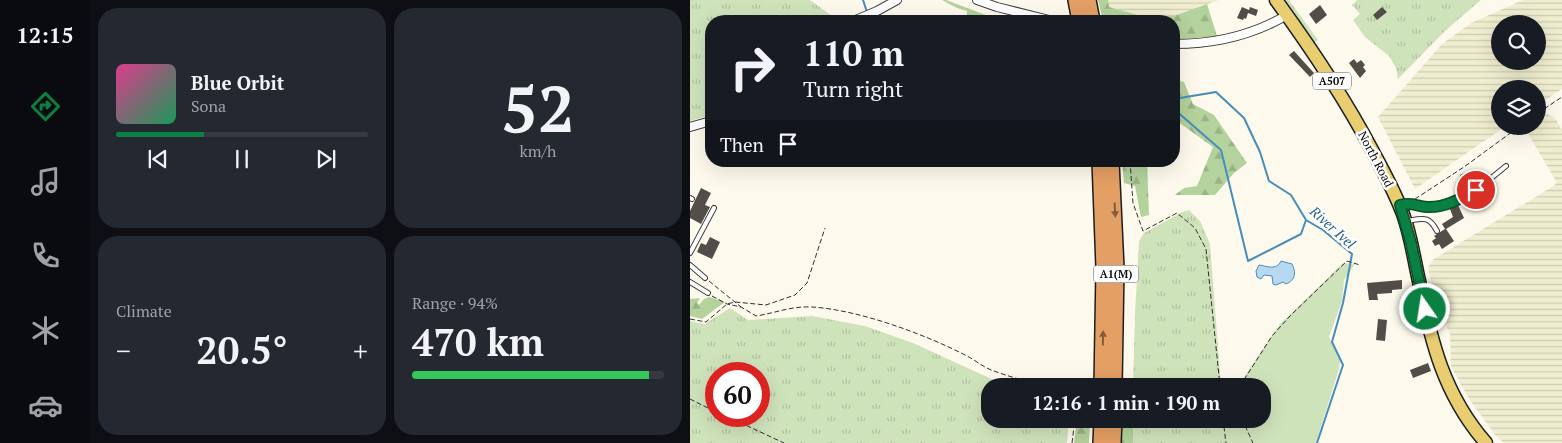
<!DOCTYPE html>
<meta charset="utf-8">
<style>
body{margin:0;font-family:"PT Serif",serif;background:#242831;color:#f1f3f6;height:100vh;display:flex;flex-direction:column;font-size:19px;white-space:nowrap}
*{box-sizing:border-box;margin:0}
p{font-size:16px;color:#9ea1a6}
.icon{flex:none;width:28px;height:28px;fill:none;stroke:currentColor;stroke-width:2;stroke-linecap:round;stroke-linejoin:round}
.map{position:relative;flex:1;overflow:hidden}
.side{display:flex;flex-direction:column;gap:8px;padding:8px;background:#0d0f14;width:600px}
.side>*{flex:none}
.guide{position:absolute;left:15px;top:15px;width:475px;height:152px;border-radius:20px;box-shadow:0 5px 20px #0002;background:#171b24;color:#f1f3f6;overflow:hidden}
.fabs{position:absolute;left:801px;top:15px;display:grid;gap:10px}
.fabs a{display:grid;place-items:center;width:55px;height:55px;border-radius:50%;background:#171b24;box-shadow:0 5px 20px #0002;font-size:25px}
.speed{position:absolute;left:15px;top:362px;display:flex;gap:10px;font-size:25px;font-weight:700;text-align:center}
.speed>*{display:grid;place-content:center;width:65px;height:65px;border-radius:50%;background:#171b24;box-shadow:0 5px 20px #0002;line-height:1}
.speed .limit{border:8px solid #d22;background:#fff;color:#111}
.pin{position:absolute;display:grid;place-items:center;width:42px;height:42px;color:#fff;margin:-21px;border:2px solid #fff;border-radius:50%;box-shadow:0 1px 5px #0007}
.me{position:absolute;width:55px;margin:-28px;rotate:347deg;stroke-linejoin:round;filter:drop-shadow(0 0 4px #0008)}
.turn{display:flex;align-items:center;gap:18px;height:105px;padding:0 15px;font-size:22px}
.turn .icon{width:65px;height:65px;stroke-width:2.5}
.turn b{display:block;font-size:35px;line-height:42px}
.then{display:flex;align-items:center;height:48px;padding:0 15px;background:#0003;gap:10px;font-size:19px}
.big{font-size:38px;font-weight:700;line-height:1.1}
.side .tile{flex:1;display:flex;flex-direction:column;justify-content:center;gap:8px;min-width:0;padding:0 18px;border-radius:20px;background:#242831}
.side .dial{align-items:center;gap:0}
.dial b{font-size:65px;line-height:1}
.song{display:flex;align-items:center;gap:15px}
.cover{width:60px;height:60px;border-radius:8px;background:linear-gradient(135deg,hsl(330 70% 55%),hsl(150 70% 35%))}
.played{height:5px;border-radius:2px;background:linear-gradient(90deg,#0b8043 35%,#363941 35%)}
.keys{display:flex;justify-content:space-around;direction:ltr}
.heat{display:flex;justify-content:space-between;align-items:center;font-size:28px;direction:ltr}
.charge{height:8px;border-radius:4px;background:linear-gradient(90deg,#34c759 94%,#363941 0)}
.side .tiles{flex:1;display:grid;gap:8px;grid-template-columns:repeat(2,1fr)}
.trip{position:absolute;left:291px;top:378px;width:290px;height:50px;border-radius:20px;background:#171b24;box-shadow:0 5px 20px #0002;font-weight:700;line-height:50px;text-align:center}
main{display:flex;flex:1;min-height:0}
.tab-bar{display:flex;flex-direction:column;width:90px;justify-content:space-around;align-items:center;background:#090b0e;color:#9ea1a6}
.tab-bar .icon{width:35px;height:35px}
.tab-bar .active{color:#0b8043}
.tab-bar b{font-size:22px;color:#f1f3f6}
.map>svg:first-child{display:block}
.farmland{fill:url(#farmland-rules);fill-rule:evenodd}
.grass{fill:url(#grass-tufts);fill-rule:evenodd}
.forest{fill:url(#forest-firs)}
.park{fill:#cfe3bb}
.water{fill:#b7d9ef;stroke:#468dbd}
.lines{fill:none;stroke-linecap:round;stroke-linejoin:round}
.stream{stroke:#468dbd;stroke-width:2}
.building{fill:#534d4a}
.service-casing{stroke:#3f3f3f;stroke-width:6}
.minor-casing{stroke:#3f3f3f;stroke-width:10}
.primary-casing{stroke:#1d1d1d;stroke-width:15}
.motorway-casing{stroke:#1d1d1d;stroke-width:18}
.path{stroke:#2e2e2e;stroke-width:1;stroke-dasharray:5 2.5;stroke-linecap:butt}
.service{stroke:#fff;stroke-width:4}
.minor{stroke:#fff;stroke-width:8}
.primary{stroke:#e9cd71;stroke-width:12}
.motorway{stroke:#e49f64;stroke-width:15}
.oneway{fill:#835d3c}
.route-casing{stroke:#07532c;stroke-width:12}
.route{stroke:#0b8043;stroke-width:9}
.labels{text-anchor:middle;dominant-baseline:central;stroke-width:5;stroke-linejoin:round;paint-order:stroke}
.shield{fill:#fff;stroke:#555;stroke-width:1}
.shield-label{font-size:11px;font-weight:bold;fill:#0c0c0c}
.street-label{font-size:12px;fill:#0c0c0c;stroke:#fff}
.water-label{font-size:14px;font-style:italic;fill:#245f8f;stroke:#fff}
</style>
<main>
<nav class="tab-bar">
<b>12:15</b>
<svg class="icon active" aria-label="directions" viewBox="0 0 24 24"><path d="M12 3l9 9-9 9-9-9zM9 14v-3h6M13 9l2 2-2 2"/></svg>
<svg class="icon" aria-label="music" viewBox="0 0 24 24"><path d="M9 18V5l10-2v13"/><circle cx="6" cy="18" r="3"/><circle cx="16" cy="16" r="3"/></svg>
<svg class="icon" aria-label="phone" viewBox="0 0 24 24"><path d="M5 4h4l2 5-3 2q2 4 5 5l2-3 5 2v4C11 20 4 13 5 4z"/></svg>
<svg class="icon" aria-label="climate" viewBox="0 0 24 24"><path d="M12 3v18M4 7l16 10M4 17L20 7"/></svg>
<svg class="icon" aria-label="car" viewBox="0 0 24 24"><path d="M5 17H2v-5l4-1 3-4h7l3 4 3 1v5h-3M9 17h6M6 11h13"/><circle cx="7" cy="17" r="2"/><circle cx="17" cy="17" r="2"/></svg>
</nav>
<section class="side">
<div class="tiles">
<div class="tile">
<div class="song"><i class="cover"></i><div><b>Blue Orbit</b><p>Sona</p></div></div>
<div class="played"></div>
<div class="keys"><svg class="icon" aria-label="previous" viewBox="0 0 24 24"><path d="M18 5L8 12l10 7zM5 5v14"/></svg><svg class="icon" aria-label="pause" viewBox="0 0 24 24"><path d="M8 5v14M16 5v14"/></svg><svg class="icon" aria-label="next" viewBox="0 0 24 24"><path d="M6 5l10 7-10 7zM19 5v14"/></svg></div>
</div>
<div class="tile dial"><b>52</b><p>km/h</p></div>
<div class="tile"><p>Climate</p>
<div class="heat"><a>−</a><b class="big">20.5°</b><a>+</a></div>
</div>
<div class="tile"><p>Range · 94%</p><b class="big">470 km</b><div class="charge"></div></div>
</div>
</section>
<div class="map">
<svg width="872" height="443" viewBox="0 0 872 443">
<defs>
<pattern id="farmland-rules" width="6" height="5" patternUnits="userSpaceOnUse" patternTransform="scale(1.25)"><rect width="6" height="5" fill="#f0eed0"/><path d="M0 2.5h6" fill="none" stroke="#cdcbb1"/></pattern>
<pattern id="grass-tufts" width="24" height="20" patternUnits="userSpaceOnUse" patternTransform="scale(1.25)"><rect width="24" height="20" fill="#cfe3bb"/><path d="M3 7l-1-3M5 7V3M7 7l1-3M15 17l-1-3M17 17v-4M19 17l1-3" fill="none" stroke="#b1c2a0"/></pattern>
<pattern id="forest-firs" width="22" height="20" patternUnits="userSpaceOnUse" patternTransform="scale(1.25)"><rect width="22" height="20" fill="#b4d29c"/><path d="M5 1l3.5 6h-7zM16 11l3.5 6h-7z" fill="#9ab385"/></pattern>
</defs>
<rect width="100%" height="100%" fill="#fdfaed"/>
<!-- farmland -->
<path class="farmland" d="M 418,0 L 529,0 L 484,16 L 452,16 L 419,7 Z
M 833,0 L 872,0 L 872,89 L 848,105 L 848,89 L 810,89 L 810,126 L 816,126 L 725,189 L 688,117 L 752,44 L 781,23 ZM 810,24 L 848,24 L 848,61 L 810,61 Z
M 853,112 L 865,118 L 872,130 L 872,443 L 814,443 L 806,436 L 779,399 L 761,366 L 760,334 L 745,300 L 738,267 L 744,259 L 865,185 L 866,181 L 836,130 L 838,126 L 848,126 L 848,117 Z"/>
<!-- grass -->
<path class="grass" d="M 0,0 L 120,0 L 149,21 L 21,21 L 21,115 L 0,121 Z
M 593,0 L 599,0 L 628,40 L 624,43 Z
M 667,0 L 791,0 L 756,30 L 708,79 L 706,68 L 699,56 L 675,37 L 663,20 L 670,14 L 662,5 Z
M 499,210 L 510,221 L 520,244 L 531,386 L 443,386 L 445,314 L 449,241 L 454,233 L 492,212 Z
M 40,308 L 58,320 L 122,316 L 175,326 L 223,343 L 317,386 L 300,386 L 300,419 L 379,419 L 377,443 L 0,443 L 0,321 L 15,324 ZM 26,374 L 69,374 L 69,416 L 26,416 Z
M 443,419 L 535,419 L 538,443 L 443,443 Z"/>
<!-- forest -->
<path class="forest" d="M 252,0 L 256,0 L 301,17 L 322,21 L 276,21 L 277,11 C 267,9 260,4 252,0 Z
M 408,0 L 418,0 L 419,7 L 452,16 L 484,16 L 517,4 L 527,36 L 484,40 L 484,21 L 413,21 Z
M 484,79 L 494,82 L 503,104 L 524,115 L 557,163 L 544,173 L 525,195 L 485,195 L 494,188 L 507,186 L 523,147 L 484,119 Z
M 432,161 L 457,161 L 459,215 L 451,217 L 445,186 L 434,183 Z
M 19,297 L 35,302 L 12,319 L 0,316 L 0,299 L 10,298 L 7,303 L 9,305 L 14,299 Z
M 387,419 L 400,419 L 399,443 L 384,443 Z
M 430,419 L 443,419 L 443,443 L 430,443 Z"/>
<!-- park -->
<path class="park" d="M 653,263 L 665,264 L 654,280 L 652,301 L 639,337 L 650,361 L 649,369 L 626,443 L 538,443 L 535,419 L 572,419 L 572,386 L 548,386 L 589,325 Z"/>
<!-- water -->
<path class="water" d="M 591,261 L 602,264 C 606,272 606,280 596,284 L 593,282 L 586,285 L 583,284 L 582,276 L 574,275 L 571,279 L 567,277 L 566,271 L 569,265 C 577,266 586,271 591,261 Z"/>
<g class="lines">
<!-- stream -->
<path class="stream" d="M 173,0 L 177,12
M 484,99 L 526,92 L 554,118 L 570,152 L 579,181 L 601,195 L 616,220 L 633,230 L 662,254 L 653,303 L 642,342 L 653,365 L 627,443
M 484,106 L 485,110 L 531,150 L 558,261 L 611,234 L 616,220"/>
</g>
<!-- building -->
<path class="building" d="M 630,5 L 637,15 L 626,24 L 619,14 Z
M 552,7 L 559,10 L 560,7 L 568,10 L 566,16 L 558,13 L 556,19 L 554,18 L 553,20 L 547,18 Z
M 692,7 L 697,12 L 687,20 L 683,15 Z
M 604,51 L 624,73 L 620,77 L 599,55 Z
M 664,59 L 667,63 L 671,60 L 675,65 L 673,67 L 676,71 L 670,78 L 659,63 Z
M 776,172 L 783,185 L 778,188 L 770,175 Z
M 11,188 L 21,193 L 15,205 L 20,207 L 11,224 L 0,218 L 0,211 Z
M 768,205 L 774,218 L 756,229 L 764,241 L 752,249 L 749,244 L 745,246 L 742,241 L 746,238 L 744,236 L 755,229 L 752,224 L 763,217 L 760,209 Z
M 20,237 L 30,242 L 22,259 L 7,252 L 11,243 L 16,245 Z
M 712,280 L 712,289 L 702,290 L 702,293 L 687,294 L 688,300 L 679,300 L 677,283 Z
M 688,319 L 697,320 L 695,341 L 686,340 Z
M 738,363 L 741,371 L 723,378 L 720,370 Z"/>
<g class="lines">
<!-- service casing -->
<g class="service-casing">
<path id="service" d="M 0,198 L 2,199
M 712,205 C 724,202 734,209 746,207 C 774,203 795,183 816,166
M 718,221 C 734,218 739,216 747,231
M 0,253 L 24,208
M 0,265 L 15,278
M 0,282 L 18,293"/>
</g>
<!-- minor casing -->
<g class="minor-casing">
<path id="minor" d="M 287,0 L 307,7 L 363,21
M 163,21 L 187,11 L 207,0
M 484,44 C 523,44 563,35 597,15
M 0,127 L 21,121"/>
</g>
<!-- primary casing -->
<g class="primary-casing">
<path id="primary" d="M 586,0 C 621,48 654,97 682,150 C 693,171 705,192 713,214 C 721,236 724,259 729,281 C 741,342 754,395 796,443"/>
</g>
<!-- motorway casing -->
<g class="motorway-casing">
<path id="motorway" d="M 386,0 L 390,21
M 398,0 L 402,21
M 410,161 L 414,268 L 412,386
M 421,161 L 426,268 L 424,386
M 411,443 L 412,419
M 423,443 L 424,419"/>
</g>
<!-- path -->
<path class="path" d="M 848,113 L 872,97
M 440,161 L 443,203 L 453,231 L 487,213 L 505,228 L 516,249 L 530,386
M 725,199 L 774,167 L 830,126
M 19,281 L 51,307
M 22,296 L 37,304 L 51,307 L 66,316 C 86,313 100,306 122,307 C 170,310 237,335 279,357 C 286,361 292,366 299,369 C 316,376 336,381 354,386
M 0,319 L 16,322 L 37,304 L 45,302 L 76,305 L 105,295 L 117,283 L 135,228
M 550,386 L 582,336 L 600,316 L 657,261 L 670,265
M 0,399 L 26,412
M 36,416 L 94,443
M 533,419 L 536,443
M 552,419 L 563,443
M 382,443 L 385,419"/>
<!-- service -->
<use href="#service" class="service"/>
<!-- minor -->
<use href="#minor" class="minor"/>
<!-- primary -->
<use href="#primary" class="primary"/>
<!-- motorway -->
<use href="#motorway" class="motorway"/>
</g>
<!-- one-way arrows -->
<defs><path id="oneway-solid" d="M-6-.8H1V-3.2L6.5 0L1 3.2V.8H-6Z" transform="scale(1.25)"/></defs>
<g class="oneway">
<use href="#oneway-solid" transform="translate(425 210) rotate(87)"/>
<use href="#oneway-solid" transform="translate(413 338) rotate(-89)"/>
</g>
<g class="lines">
<!-- route casing -->
<g class="route-casing">
<path id="route" d="M 735,309 L 721,243 L 710,205 C 722,202 726,206 737,207 C 755,208 772,198 786,190"/>
</g>
<!-- route -->
<use href="#route" class="route"/>
</g>
<g class="labels">
<!-- shield labels -->
<g class="shield">
<rect x="623" y="72.5" width="38" height="17" rx="4"/>
<rect x="403.5" y="265.5" width="45" height="17" rx="4"/>
</g>
<g class="shield-label">
<text x="642" y="81">A507</text>
<text x="426" y="274">A1(M)</text>
</g>
<!-- street labels -->
<g class="street-label">
<text transform="translate(686 159) rotate(62)">North Road</text>
</g>
<!-- water labels -->
<g class="water-label">
<text transform="translate(643 227) rotate(42)">River Ivel</text>
</g>
</g>
</svg>
<div class="fabs">
<a><svg class="icon" aria-label="search" viewBox="0 0 24 24"><circle cx="10" cy="10" r="6"/><path d="M15 15l6 6"/></svg></a>
<a><svg class="icon" aria-label="layers" viewBox="0 0 24 24"><path d="M12 4l9 5-9 5-9-5zM3 14l9 5 9-5"/></svg></a>
</div>
<div class="speed"><div class="limit">60</div></div>
<div class="pin" style="left:786px;top:190px;background:#d93025"><svg class="icon" aria-label="arrive" viewBox="0 0 24 24"><path d="M6 21V4h12l-3 4 3 4H6"/></svg></div>
<svg class="me" style="left:735px;top:309px" viewBox="-20 -20 40 40"><circle r="17" fill="#0b8043" stroke="#fff" stroke-width="3"/><path d="M0-11L8 9 0 5-8 9z" fill="#fff"/></svg>
<div class="trip">12:16 · 1 min · 190 m</div>
<div class="guide">
<div class="turn"><svg class="icon" aria-label="right" viewBox="0 0 24 24"><path d="M7 20v-9h11M14 6l5 5-5 5"/></svg><div><b>110 m</b>Turn right</div></div>
<div class="then">Then<svg class="icon" aria-label="arrive" viewBox="0 0 24 24"><path d="M6 21V4h12l-3 4 3 4H6"/></svg></div>
</div>
</div>
</main>
